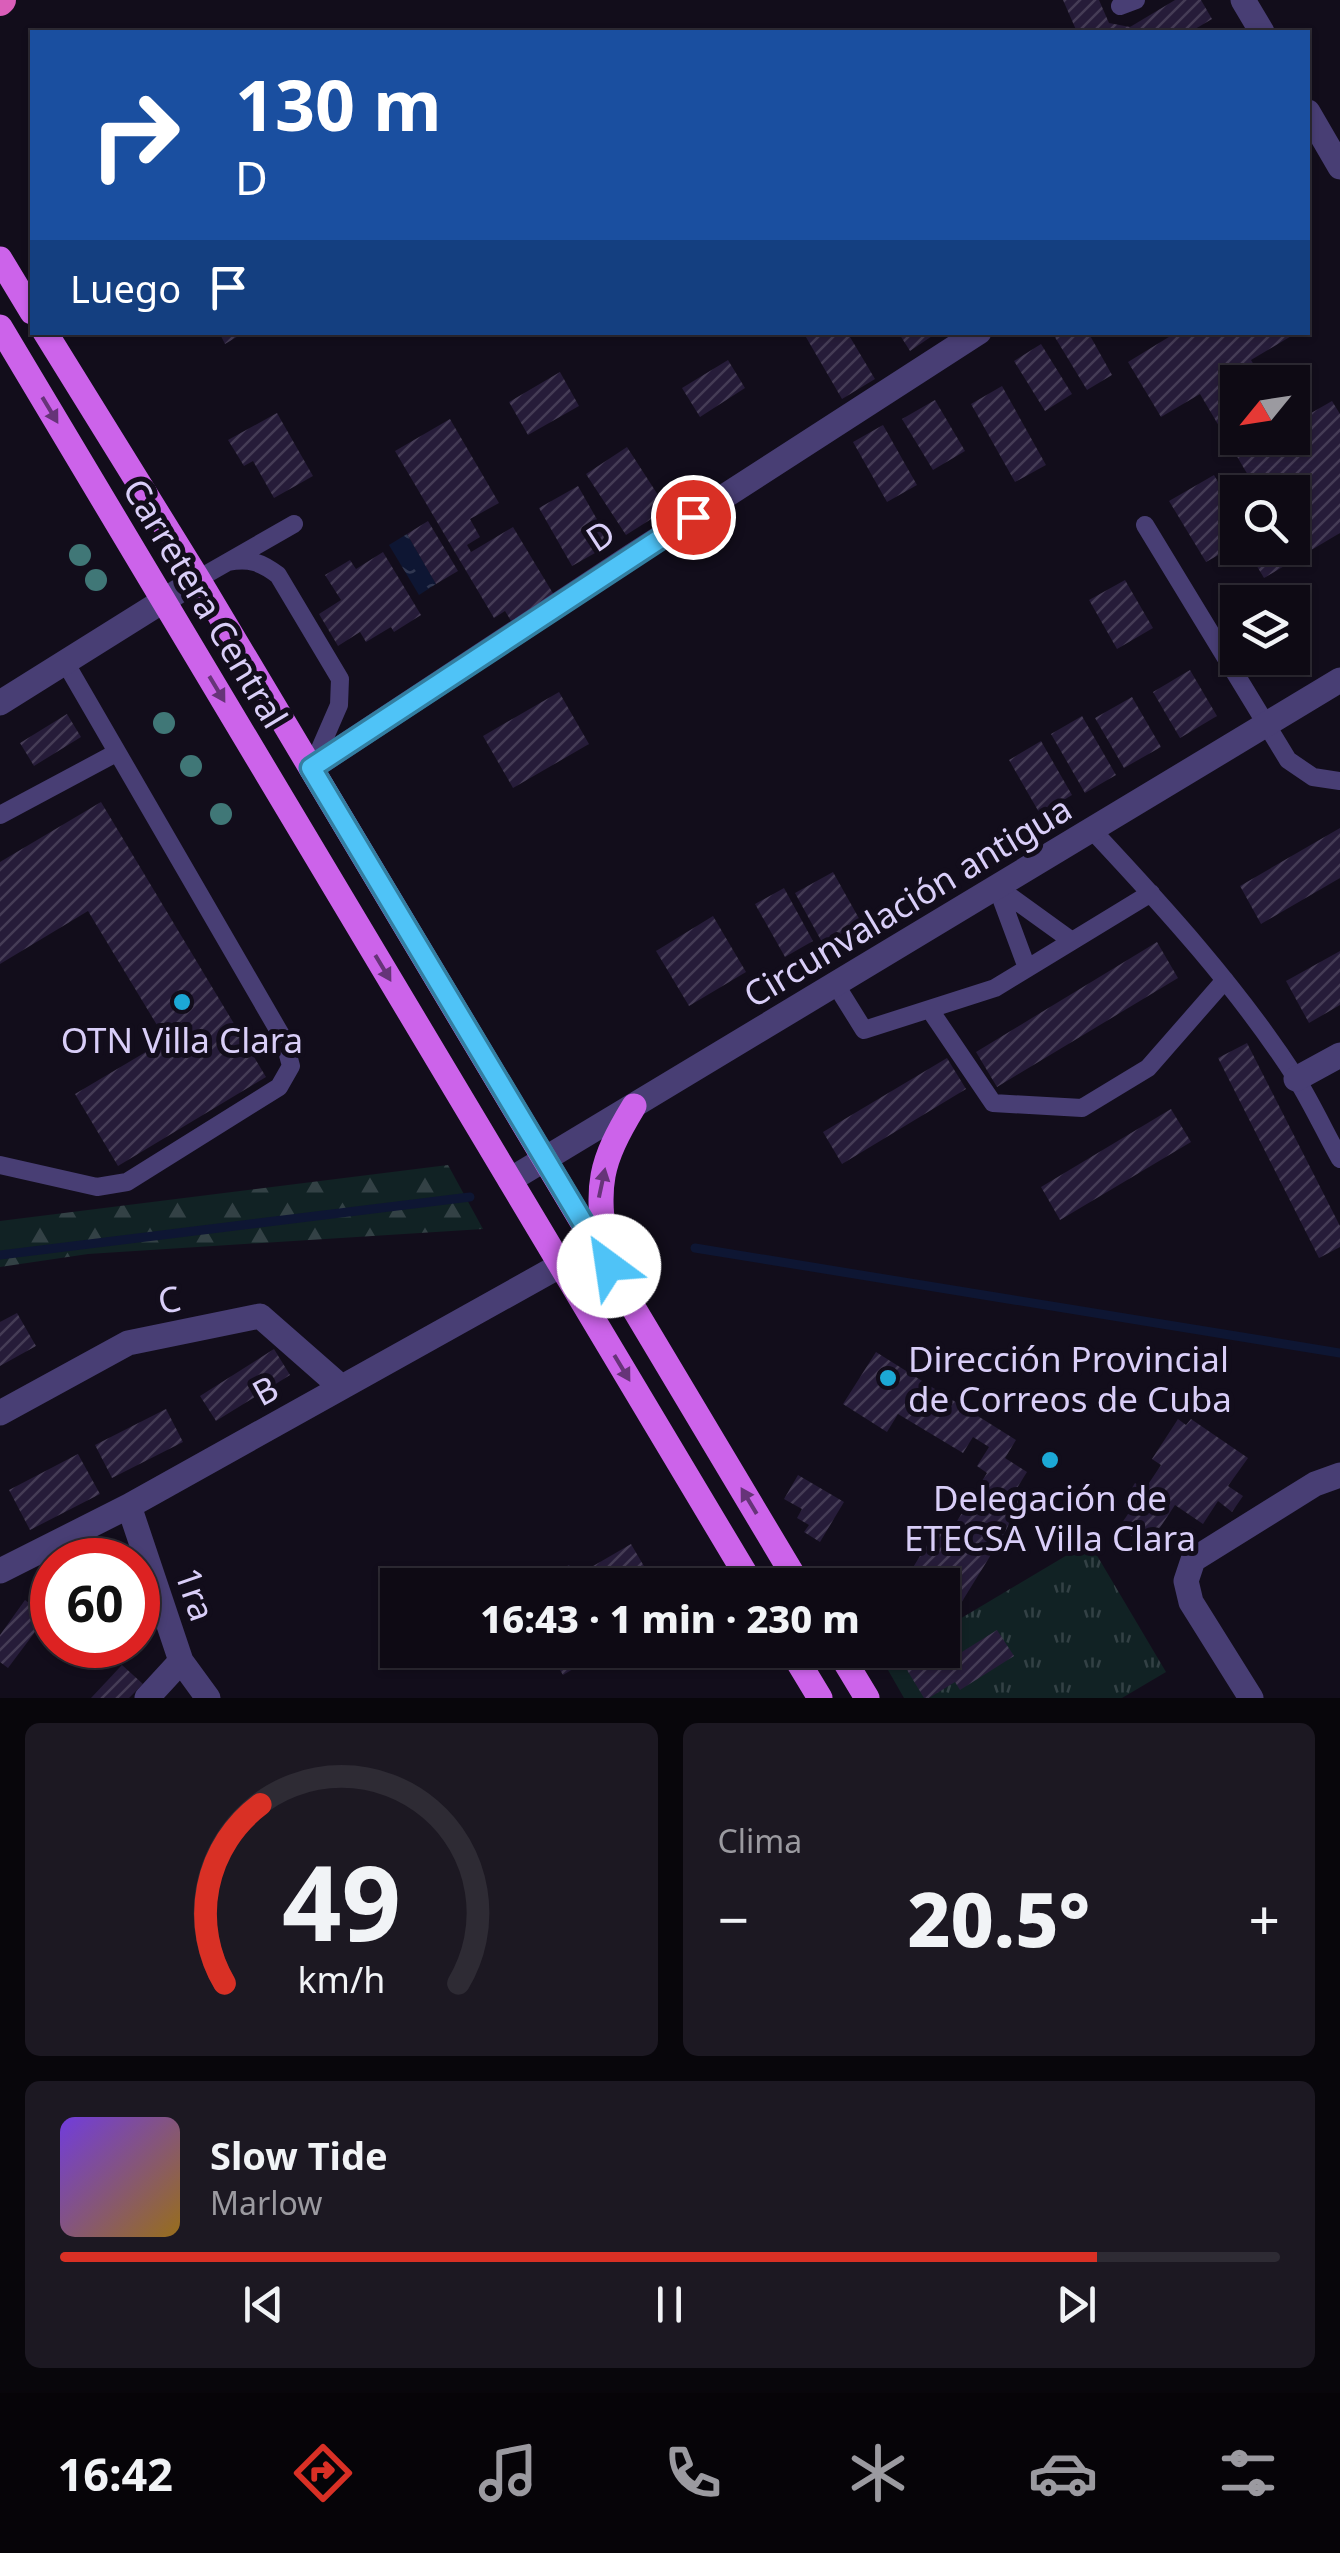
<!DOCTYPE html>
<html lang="es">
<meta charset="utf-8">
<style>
body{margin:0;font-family:"Noto Sans",sans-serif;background:#1c1822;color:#f1f3f6;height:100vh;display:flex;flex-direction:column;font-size:38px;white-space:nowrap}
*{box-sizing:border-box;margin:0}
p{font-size:32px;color:#9b9aa0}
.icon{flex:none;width:55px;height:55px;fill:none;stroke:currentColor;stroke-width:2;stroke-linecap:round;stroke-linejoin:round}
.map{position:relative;height:1698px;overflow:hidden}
.panel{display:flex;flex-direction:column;gap:25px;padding:25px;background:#08060b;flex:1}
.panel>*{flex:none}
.banner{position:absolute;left:30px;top:30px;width:1280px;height:305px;border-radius:0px;box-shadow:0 2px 8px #0004,0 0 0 2px #2e2b34;background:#1a4fa0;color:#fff;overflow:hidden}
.needle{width:65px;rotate:240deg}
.buttons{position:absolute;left:1220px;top:365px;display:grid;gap:20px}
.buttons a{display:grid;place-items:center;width:90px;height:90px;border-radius:0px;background:#0e0a14;box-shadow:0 2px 8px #0004,0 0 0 2px #2e2b34;font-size:50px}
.speed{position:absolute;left:30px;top:1538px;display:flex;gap:20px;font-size:50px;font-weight:700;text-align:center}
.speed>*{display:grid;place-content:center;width:130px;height:130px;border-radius:50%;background:#0e0a14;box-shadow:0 2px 8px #0004,0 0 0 2px #2e2b34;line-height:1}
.speed .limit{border:15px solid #d22;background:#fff;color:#111}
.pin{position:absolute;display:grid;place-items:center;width:85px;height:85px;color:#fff;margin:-42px;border:5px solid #fff;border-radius:50%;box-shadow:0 2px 10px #0007}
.me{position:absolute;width:110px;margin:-55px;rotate:329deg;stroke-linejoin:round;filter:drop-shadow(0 0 8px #0008)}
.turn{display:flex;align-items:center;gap:35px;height:210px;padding:0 40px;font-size:45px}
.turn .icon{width:130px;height:130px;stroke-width:2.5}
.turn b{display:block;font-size:70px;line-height:85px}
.then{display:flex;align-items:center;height:95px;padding:0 40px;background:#0003;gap:20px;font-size:38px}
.big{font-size:75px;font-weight:800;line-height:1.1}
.panel .widget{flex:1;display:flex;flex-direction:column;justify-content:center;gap:15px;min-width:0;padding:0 35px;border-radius:15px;background:#1c1822}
.panel .dial{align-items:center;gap:0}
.dial svg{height:260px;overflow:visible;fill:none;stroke:#2e2b34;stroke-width:7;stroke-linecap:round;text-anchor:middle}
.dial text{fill:#f1f3f6;stroke:none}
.song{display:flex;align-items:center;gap:30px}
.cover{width:120px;height:120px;border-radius:15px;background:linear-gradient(135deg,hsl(260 70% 55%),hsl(40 70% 35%))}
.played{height:10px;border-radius:5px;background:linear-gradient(90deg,#d93025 85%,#2e2b34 85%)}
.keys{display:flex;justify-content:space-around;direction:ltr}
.heat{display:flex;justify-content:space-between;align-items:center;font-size:55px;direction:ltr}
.panel .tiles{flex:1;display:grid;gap:25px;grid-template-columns:1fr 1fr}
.widget:last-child{grid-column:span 2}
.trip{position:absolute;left:380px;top:1568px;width:580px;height:100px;border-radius:0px;background:#0e0a14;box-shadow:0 2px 8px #0004,0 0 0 2px #2e2b34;font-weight:800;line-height:100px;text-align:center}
.dock{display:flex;height:160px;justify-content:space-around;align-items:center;background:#060408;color:#9b9aa0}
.dock .icon{width:70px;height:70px}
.dock .current{color:#d93025}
.dock b{font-size:45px;color:#f1f3f6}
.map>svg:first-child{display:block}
.grass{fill:url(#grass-tufts)}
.forest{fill:url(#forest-firs)}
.water{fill:url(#water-ripples)}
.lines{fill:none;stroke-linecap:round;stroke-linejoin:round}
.stream{stroke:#0e1633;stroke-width:9}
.building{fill:url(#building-hatch)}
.service{stroke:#483e74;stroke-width:18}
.minor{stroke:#483e74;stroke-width:25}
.tertiary{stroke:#483e74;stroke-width:25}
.primary{stroke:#cc63ea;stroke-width:25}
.trunk{stroke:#da5eb9;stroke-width:28}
.tree{fill:#407777}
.oneway{fill:#663478}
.route-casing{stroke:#337fa1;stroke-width:25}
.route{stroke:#4fc3f7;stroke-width:18}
.poi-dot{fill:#1ca8d6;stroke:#120d1b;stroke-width:4}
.labels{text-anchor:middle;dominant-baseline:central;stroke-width:10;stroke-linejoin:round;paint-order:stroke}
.street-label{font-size:35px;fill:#d9cef8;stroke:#120d1b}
.poi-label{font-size:35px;fill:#d9cef8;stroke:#120d1b}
</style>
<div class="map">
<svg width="1340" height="1698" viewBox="0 0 1340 1698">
<defs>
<pattern id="grass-tufts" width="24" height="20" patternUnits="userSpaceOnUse" patternTransform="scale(2.5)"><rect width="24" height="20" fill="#112224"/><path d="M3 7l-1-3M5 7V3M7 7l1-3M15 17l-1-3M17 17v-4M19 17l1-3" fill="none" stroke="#334145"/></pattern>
<pattern id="forest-firs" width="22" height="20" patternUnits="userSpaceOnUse" patternTransform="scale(2.5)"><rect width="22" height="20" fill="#112224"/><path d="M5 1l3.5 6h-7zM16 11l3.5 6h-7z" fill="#334145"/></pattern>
<pattern id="water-ripples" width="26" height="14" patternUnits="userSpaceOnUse" patternTransform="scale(2.5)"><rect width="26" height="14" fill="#0e1633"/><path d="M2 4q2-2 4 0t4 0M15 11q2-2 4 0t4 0" fill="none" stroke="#303751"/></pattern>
<pattern id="building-hatch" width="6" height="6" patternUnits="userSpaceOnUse" patternTransform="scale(2.5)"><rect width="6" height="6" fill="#261c39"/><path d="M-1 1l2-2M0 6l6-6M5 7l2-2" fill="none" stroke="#453c56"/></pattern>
</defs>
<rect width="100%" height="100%" fill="#120d1b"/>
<!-- grass -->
<path class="grass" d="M 1089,1542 L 1166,1672 L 1122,1698 L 904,1698 L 884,1663 L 907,1650 L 942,1650 L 943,1629 Z"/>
<!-- forest -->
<path class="forest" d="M 448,1165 L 483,1229 L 88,1254 L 0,1267 L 0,1221 Z"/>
<!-- water -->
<path class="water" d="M 407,534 L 436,584 L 419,595 L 389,545 Z"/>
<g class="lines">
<!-- stream -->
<path class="stream" d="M 695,1248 L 1340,1353
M 0,1255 L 470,1197"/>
</g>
<!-- building -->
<path class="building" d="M 1063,0 L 1099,0 L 1109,23 L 1130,27 L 1175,0 L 1201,0 L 1212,19 L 1190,32 L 1077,32 Z
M 219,332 L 245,332 L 225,344 Z
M 803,332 L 847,332 L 875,379 L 842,399 Z
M 898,332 L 938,332 L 910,351 Z
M 1088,332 L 1112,375 L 1087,390 L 1053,334 Z
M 1177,332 L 1298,332 L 1251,360 L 1264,382 L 1238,382 L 1238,438 L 1292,438 L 1292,424 L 1332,401 L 1340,414 L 1340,533 L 1264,578 L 1246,548 L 1292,548 L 1292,492 L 1258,492 L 1200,394 L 1161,417 L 1128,362 Z
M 1041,344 L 1072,394 L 1045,411 L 1014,361 Z
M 728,360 L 745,388 L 700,417 L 682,388 Z
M 560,372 L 579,406 L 528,435 L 509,402 Z
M 1002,386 L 1046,465 L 1015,482 L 971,404 Z
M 935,400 L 965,451 L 933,470 L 902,419 Z
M 277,413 L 313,476 L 274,498 L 253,461 L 244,466 L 228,440 Z
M 450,419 L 499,503 L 470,519 L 480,537 L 467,545 L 471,552 L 513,527 L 554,595 L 511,621 L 505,611 L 494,618 L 395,451 Z
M 883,425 L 917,485 L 887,502 L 853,442 Z
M 627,447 L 667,509 L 626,535 L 586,474 Z
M 1214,475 L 1234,509 L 1238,507 L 1238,544 L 1206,562 L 1169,501 Z
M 578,486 L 611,544 L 572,566 L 539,508 Z
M 428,521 L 458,571 L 436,584 L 407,534 Z
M 383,552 L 421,615 L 394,632 L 391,627 L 366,642 L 360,632 L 338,646 L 319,614 L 341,600 L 325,575 L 350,560 L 356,569 Z
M 1125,580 L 1153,628 L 1117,649 L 1089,600 Z
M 1190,670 L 1217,716 L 1180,738 L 1153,692 Z
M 559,692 L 589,744 L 513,788 L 483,736 Z
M 1132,697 L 1161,747 L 1124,768 L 1095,718 Z
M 67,714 L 81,737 L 34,766 L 20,743 Z
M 1082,716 L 1116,775 L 1085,793 L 1051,734 Z
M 1041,741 L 1072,795 L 1040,814 L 1009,760 Z
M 101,802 L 266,1077 L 118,1166 L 75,1094 L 166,1040 L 88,911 L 0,964 L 0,862 Z
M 1340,828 L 1340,878 L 1261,924 L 1240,886 Z
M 833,872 L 861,922 L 823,944 L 795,893 Z
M 784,888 L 813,941 L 785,957 L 755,904 Z
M 713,916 L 746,972 L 689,1006 L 656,951 Z
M 1157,942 L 1178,978 L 997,1087 L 976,1052 Z
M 1340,951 L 1340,1005 L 1309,1023 L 1286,981 Z
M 1247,1043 L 1340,1226 L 1340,1247 L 1319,1258 L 1218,1058 Z
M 947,1058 L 966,1089 L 842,1164 L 823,1132 Z
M 1171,1109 L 1191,1142 L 1060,1220 L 1041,1187 Z
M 17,1313 L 36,1346 L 0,1366 L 0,1322 Z
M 274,1349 L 290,1375 L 216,1421 L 200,1396 Z
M 876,1352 L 1016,1440 L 1005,1458 L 1027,1472 L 1017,1488 L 1028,1495 L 958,1608 L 942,1599 L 942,1585 L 920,1585 L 907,1577 L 938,1527 L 949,1534 L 987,1473 L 977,1466 L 989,1447 L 973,1437 L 963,1453 L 898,1414 L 887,1432 L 843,1404 Z
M 166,1409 L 183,1442 L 112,1478 L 95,1445 Z
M 1178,1419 L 1186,1425 L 1191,1419 L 1248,1458 L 1228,1486 L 1243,1496 L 1232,1512 L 1218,1501 L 1203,1524 L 1175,1505 L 1147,1547 L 1119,1527 L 1133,1507 L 1124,1501 L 1135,1483 L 1145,1489 L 1161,1465 L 1152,1459 Z
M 78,1454 L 100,1494 L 30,1530 L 9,1490 Z
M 798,1475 L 844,1502 L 820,1542 L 804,1532 L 809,1525 L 797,1518 L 802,1509 L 784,1499 Z
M 631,1544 L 655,1585 L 534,1585 L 569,1565 L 576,1576 Z
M 849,1571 L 862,1581 L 859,1585 L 839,1585 Z
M 25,1600 L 47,1616 L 8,1668 L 0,1662 L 0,1635 Z
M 997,1630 L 1014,1656 L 960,1690 L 955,1682 L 929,1698 L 924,1698 L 904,1665 L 928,1650 L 932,1650 L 941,1665 Z
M 548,1650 L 605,1650 L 563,1675 Z
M 122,1665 L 143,1684 L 129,1698 L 91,1698 Z"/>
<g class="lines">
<!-- service -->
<path class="service" d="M 1120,6 L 1136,0
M 1145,525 L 1288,760 L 1313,777 L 1340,781
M 228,562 C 249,558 261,562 278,575 L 340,679 L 339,705 L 312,767
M 198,579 L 294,524
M 0,815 L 116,753
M 1092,830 C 1165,908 1238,988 1296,1078 C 1312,1104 1325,1132 1340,1159
M 1027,968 L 997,887 L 1072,941
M 836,985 L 864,1030 L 995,988 L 1151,893
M 930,1010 L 993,1103 L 1082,1108 L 1148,1068 L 1225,980
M 0,1165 L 97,1187 L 127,1182 L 279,1087 L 291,1066 L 284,1040 L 65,662"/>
<!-- minor -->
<path class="minor" d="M 1243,0 L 1262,32
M 1308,112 L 1340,167
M 0,703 L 198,579
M 311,768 L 629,558 L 979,332
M 1296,1079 L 1340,1055
M 0,1413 L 128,1343 L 260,1316 L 341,1387
M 129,1506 L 181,1661 L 208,1698
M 0,1571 L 129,1506 L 561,1265
M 147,1698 L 181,1661
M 1251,1698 L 1191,1602 L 1186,1581 L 1193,1560 L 1315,1484 L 1340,1475"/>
<!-- tertiary -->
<path class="tertiary" d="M 510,1180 L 1340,680"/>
<!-- primary -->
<path class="primary" d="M 0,259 L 32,312
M 0,327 L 752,1585
M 45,332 L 198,579 L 799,1585
M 606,1251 C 596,1184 599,1164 634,1106
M 791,1650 L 820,1698
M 838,1650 L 867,1698"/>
<!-- trunk -->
<path class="trunk" d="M 0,2 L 2,0"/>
</g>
<!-- trees -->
<g class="tree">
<circle cx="80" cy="555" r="11"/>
<circle cx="96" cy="580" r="11"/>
<circle cx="164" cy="723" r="11"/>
<circle cx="191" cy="766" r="11"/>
<circle cx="221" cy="814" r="11"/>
</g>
<!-- one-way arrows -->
<defs><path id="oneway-solid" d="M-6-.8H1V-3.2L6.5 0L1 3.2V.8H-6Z" transform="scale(2.5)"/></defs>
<g class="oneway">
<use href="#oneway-solid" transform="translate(50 410) rotate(59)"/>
<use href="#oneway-solid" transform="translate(217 689) rotate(59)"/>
<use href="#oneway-solid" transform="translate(383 968) rotate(59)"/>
<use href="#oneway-solid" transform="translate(602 1183) rotate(-78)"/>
<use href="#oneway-solid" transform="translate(622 1368) rotate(59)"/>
<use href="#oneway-solid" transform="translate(749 1501) rotate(-121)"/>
</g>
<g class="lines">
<!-- route casing -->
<g class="route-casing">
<path id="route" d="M 609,1266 L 311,768 L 693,517"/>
</g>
<!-- route -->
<use href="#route" class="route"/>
</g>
<!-- markers -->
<g class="poi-dot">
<circle cx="182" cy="1002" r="10"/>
<circle cx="888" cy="1378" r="10"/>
<circle cx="1050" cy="1460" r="10"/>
</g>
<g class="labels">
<!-- street labels -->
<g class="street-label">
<text transform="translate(600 535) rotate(-33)">D</text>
<text transform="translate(206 603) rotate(59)">Carretera Central</text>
<text transform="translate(907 901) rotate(-31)">Circunvalación antigua</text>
<text transform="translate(169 1299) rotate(-12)">C</text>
<text transform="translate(265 1390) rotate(-29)">B</text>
<text transform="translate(196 1594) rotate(71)">1ra</text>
</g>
<!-- poi labels -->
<g class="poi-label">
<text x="182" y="1039">OTN Villa Clara</text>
<text x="908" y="1358" text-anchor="start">Dirección Provincial<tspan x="908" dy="40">de Correos de Cuba</tspan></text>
<text x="1050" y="1497">Delegación de<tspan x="1050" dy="40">ETECSA Villa Clara</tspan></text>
</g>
</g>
</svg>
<div class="buttons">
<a><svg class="needle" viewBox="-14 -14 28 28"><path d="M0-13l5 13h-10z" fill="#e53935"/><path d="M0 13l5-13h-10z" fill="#9b9aa0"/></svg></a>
<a><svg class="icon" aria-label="search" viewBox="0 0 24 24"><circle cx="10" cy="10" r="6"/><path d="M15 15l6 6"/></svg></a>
<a><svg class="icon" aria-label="layers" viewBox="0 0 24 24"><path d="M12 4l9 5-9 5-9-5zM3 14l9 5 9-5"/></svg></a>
</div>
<div class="speed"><div class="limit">60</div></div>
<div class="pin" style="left:693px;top:517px;background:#d93025"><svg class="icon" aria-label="arrive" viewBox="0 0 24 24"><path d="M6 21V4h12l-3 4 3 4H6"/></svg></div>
<svg class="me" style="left:609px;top:1266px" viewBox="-20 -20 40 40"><circle r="19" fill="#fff"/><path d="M0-13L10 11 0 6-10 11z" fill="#4fc3f7"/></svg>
<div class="trip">16:43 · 1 min · 230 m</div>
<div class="banner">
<div class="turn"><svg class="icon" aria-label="right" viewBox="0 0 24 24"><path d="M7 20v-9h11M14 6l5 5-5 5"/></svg><div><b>130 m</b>D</div></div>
<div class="then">Luego<svg class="icon" aria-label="arrive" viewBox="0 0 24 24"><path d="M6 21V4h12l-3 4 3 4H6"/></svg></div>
</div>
</div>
<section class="panel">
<div class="tiles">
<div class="widget dial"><svg viewBox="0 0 100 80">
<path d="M14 69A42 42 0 1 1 86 69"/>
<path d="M14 69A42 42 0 0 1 25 14" stroke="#d93025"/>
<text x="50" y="56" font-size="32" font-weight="700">49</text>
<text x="50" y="72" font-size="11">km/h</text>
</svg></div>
<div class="widget"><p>Clima</p>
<div class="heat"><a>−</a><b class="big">20.5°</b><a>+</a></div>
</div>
<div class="widget">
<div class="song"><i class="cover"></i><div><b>Slow Tide</b><p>Marlow</p></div></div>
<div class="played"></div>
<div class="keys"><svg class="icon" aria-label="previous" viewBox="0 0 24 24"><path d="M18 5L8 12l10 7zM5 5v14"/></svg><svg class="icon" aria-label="pause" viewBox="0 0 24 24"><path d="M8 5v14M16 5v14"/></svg><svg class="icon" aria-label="next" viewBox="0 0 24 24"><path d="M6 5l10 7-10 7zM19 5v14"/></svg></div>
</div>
</div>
</section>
<nav class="dock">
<b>16:42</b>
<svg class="icon current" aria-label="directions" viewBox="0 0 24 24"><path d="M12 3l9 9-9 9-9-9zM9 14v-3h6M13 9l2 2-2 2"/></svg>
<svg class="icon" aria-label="music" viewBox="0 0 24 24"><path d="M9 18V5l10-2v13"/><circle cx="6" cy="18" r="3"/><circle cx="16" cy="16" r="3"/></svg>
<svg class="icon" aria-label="phone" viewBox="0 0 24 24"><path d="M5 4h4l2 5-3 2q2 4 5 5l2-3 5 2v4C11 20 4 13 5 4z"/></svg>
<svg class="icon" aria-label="climate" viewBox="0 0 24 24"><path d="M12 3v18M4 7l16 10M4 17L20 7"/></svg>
<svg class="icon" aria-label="car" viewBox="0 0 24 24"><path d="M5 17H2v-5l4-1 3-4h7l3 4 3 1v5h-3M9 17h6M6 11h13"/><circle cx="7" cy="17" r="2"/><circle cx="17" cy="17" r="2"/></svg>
<svg class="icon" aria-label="filters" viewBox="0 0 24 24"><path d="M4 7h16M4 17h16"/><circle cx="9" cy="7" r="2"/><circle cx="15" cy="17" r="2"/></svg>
</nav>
